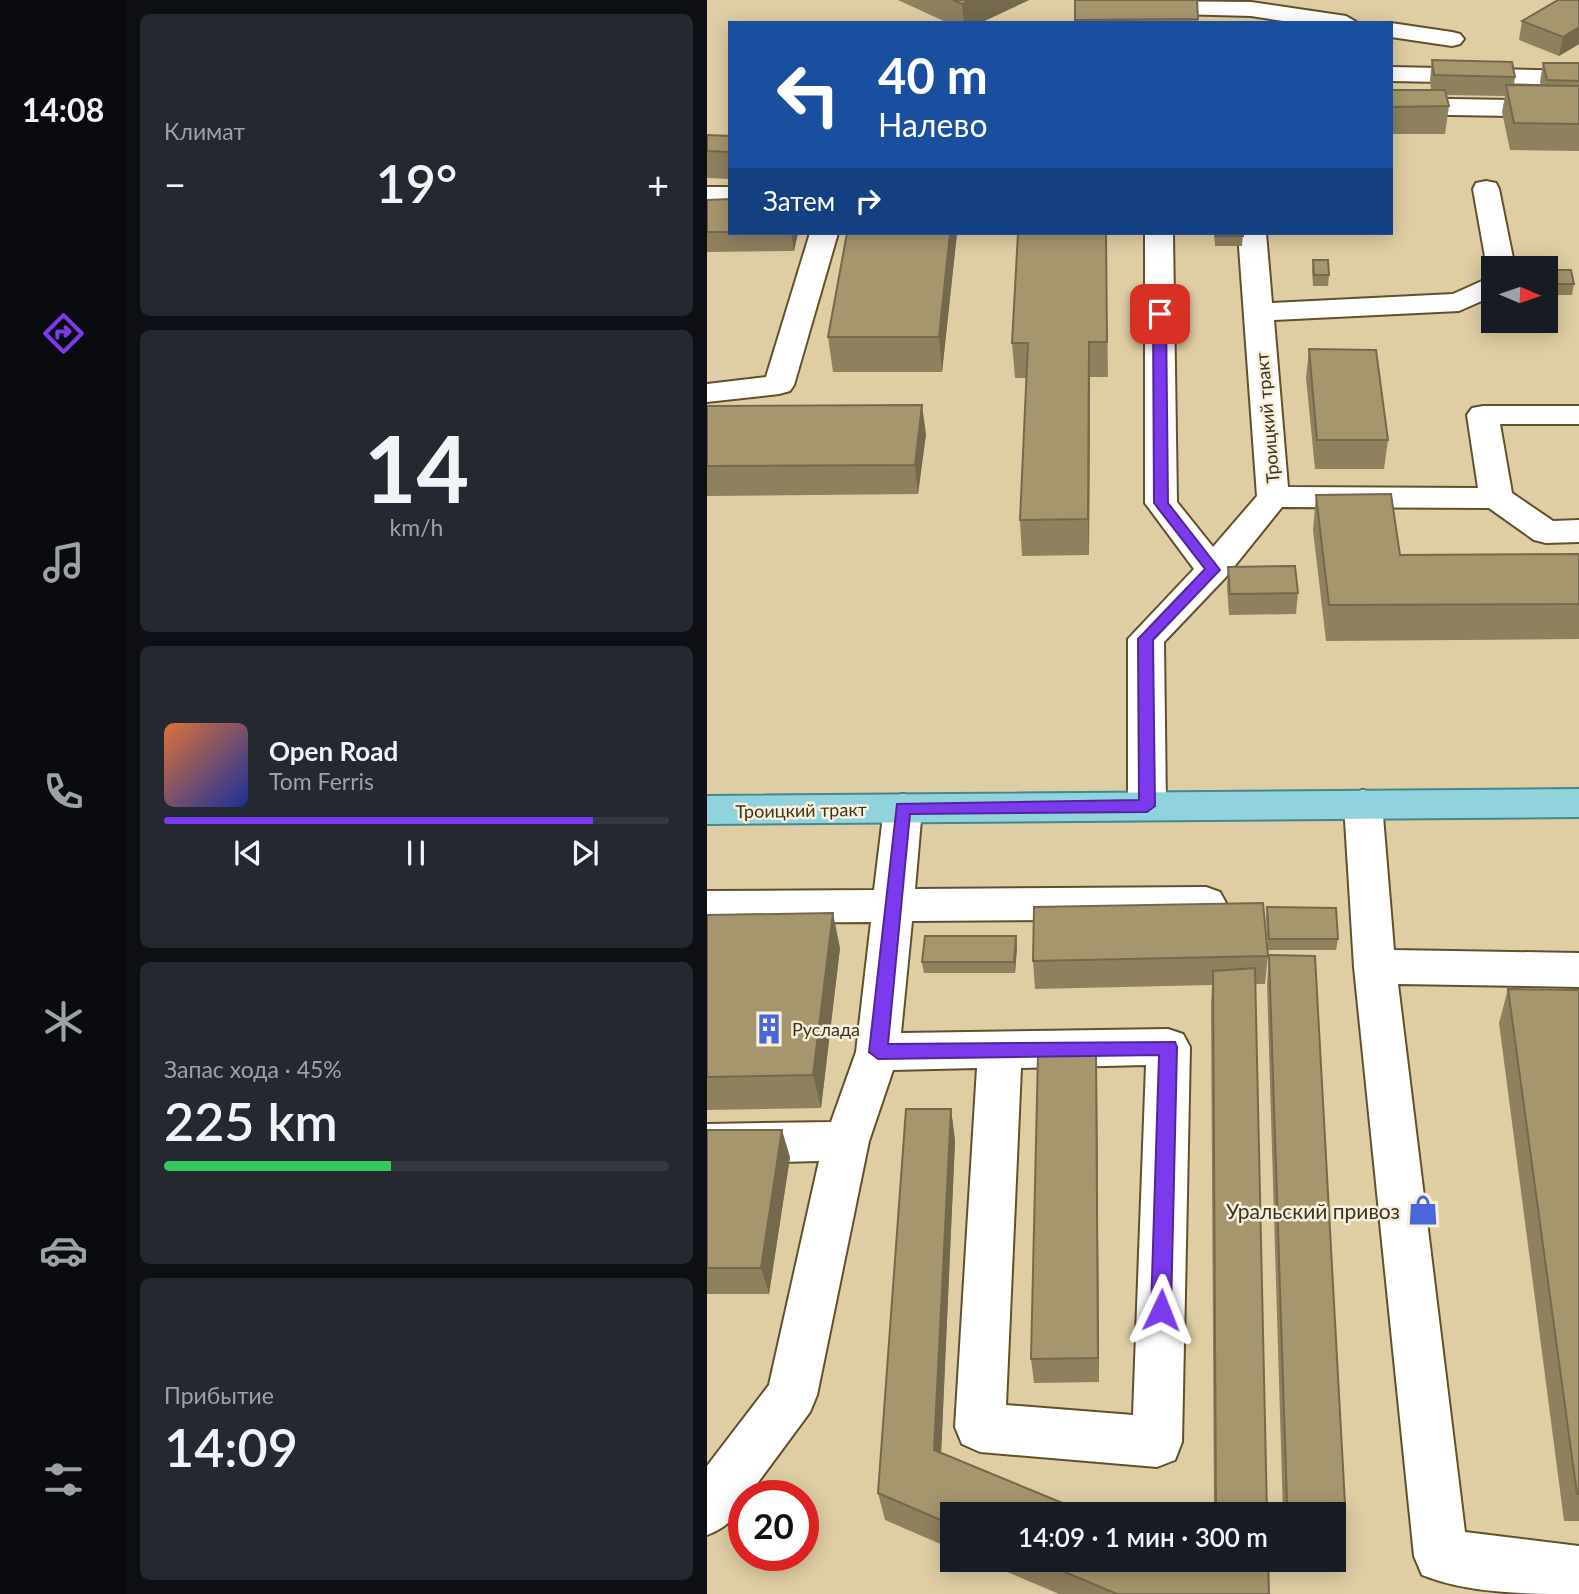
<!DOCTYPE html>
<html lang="ru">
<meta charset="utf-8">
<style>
body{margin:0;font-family:Lato,sans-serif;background:#242831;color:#f1f3f6;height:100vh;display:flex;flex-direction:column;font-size:26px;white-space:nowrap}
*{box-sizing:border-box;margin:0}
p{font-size:23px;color:#9ea1a6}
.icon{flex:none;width:38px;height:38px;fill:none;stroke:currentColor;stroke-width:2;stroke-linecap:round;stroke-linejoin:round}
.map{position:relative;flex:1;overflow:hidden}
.side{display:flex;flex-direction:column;gap:14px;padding:14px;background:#0d0f14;width:581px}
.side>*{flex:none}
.banner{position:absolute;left:21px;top:21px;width:665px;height:214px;border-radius:0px;box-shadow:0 4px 18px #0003;background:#1a4fa0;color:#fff;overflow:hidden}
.needle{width:46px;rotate:92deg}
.fabs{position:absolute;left:774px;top:256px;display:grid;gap:14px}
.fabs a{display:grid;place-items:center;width:77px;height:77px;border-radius:0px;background:#171b24;box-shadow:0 4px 18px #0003;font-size:35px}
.speed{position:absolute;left:21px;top:1480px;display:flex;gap:14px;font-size:35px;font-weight:700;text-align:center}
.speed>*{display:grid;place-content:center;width:91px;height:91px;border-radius:50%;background:#171b24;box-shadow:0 4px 18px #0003;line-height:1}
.speed .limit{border:10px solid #d22;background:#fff;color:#111}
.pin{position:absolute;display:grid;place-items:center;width:60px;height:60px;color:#fff;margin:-30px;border-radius:14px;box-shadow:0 4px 10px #0006}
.me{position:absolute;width:77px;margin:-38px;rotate:2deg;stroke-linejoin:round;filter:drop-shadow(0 0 5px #0008)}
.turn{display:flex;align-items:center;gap:24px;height:147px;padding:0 35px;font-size:32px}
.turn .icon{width:91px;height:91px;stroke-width:2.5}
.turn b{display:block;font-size:49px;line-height:60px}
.then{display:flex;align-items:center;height:66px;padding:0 35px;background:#0003;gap:14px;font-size:26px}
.big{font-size:52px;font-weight:600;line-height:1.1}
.side .widget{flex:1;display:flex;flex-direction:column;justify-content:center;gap:10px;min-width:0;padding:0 24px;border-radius:10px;background:#242831}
.side .dial{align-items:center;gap:0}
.dial b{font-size:91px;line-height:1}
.song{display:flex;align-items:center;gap:21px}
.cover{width:84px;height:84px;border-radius:10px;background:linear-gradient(135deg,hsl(20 70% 55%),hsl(230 70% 35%))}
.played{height:7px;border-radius:4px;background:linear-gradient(90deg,#7c3aed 85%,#363941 85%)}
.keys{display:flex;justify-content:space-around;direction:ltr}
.heat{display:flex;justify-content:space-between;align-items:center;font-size:38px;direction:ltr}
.charge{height:10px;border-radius:5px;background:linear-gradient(90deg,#34c759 45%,#363941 0)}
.trip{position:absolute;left:233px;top:1502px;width:406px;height:70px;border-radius:0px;background:#171b24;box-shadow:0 4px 18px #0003;font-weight:600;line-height:70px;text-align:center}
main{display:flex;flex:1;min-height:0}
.dock{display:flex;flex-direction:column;width:126px;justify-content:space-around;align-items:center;background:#090b0e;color:#9ea1a6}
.dock .icon{width:49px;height:49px}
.dock .selected{color:#7c3aed}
.dock b{font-size:32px;color:#f1f3f6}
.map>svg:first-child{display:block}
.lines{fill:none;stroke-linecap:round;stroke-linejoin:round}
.minor-casing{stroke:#60512b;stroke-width:4}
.major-casing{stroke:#42888d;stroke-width:4}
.minor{fill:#fff;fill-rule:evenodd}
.major{fill:#91d3dd;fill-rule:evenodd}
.wall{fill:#8f815e}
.shaded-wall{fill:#74694c}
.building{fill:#a6966d;stroke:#74694c;stroke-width:2}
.route{fill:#7c3aed;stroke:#51269a;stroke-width:2}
.labels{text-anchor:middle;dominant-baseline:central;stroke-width:5;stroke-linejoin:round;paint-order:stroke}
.street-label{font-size:18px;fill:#3a3322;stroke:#f8f0da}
.poi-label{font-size:18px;fill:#3a3322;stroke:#f8f0da;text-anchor:start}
.near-poi-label{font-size:21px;fill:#3a3322;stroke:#f8f0da;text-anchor:end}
</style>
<main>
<nav class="dock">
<b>14:08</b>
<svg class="icon selected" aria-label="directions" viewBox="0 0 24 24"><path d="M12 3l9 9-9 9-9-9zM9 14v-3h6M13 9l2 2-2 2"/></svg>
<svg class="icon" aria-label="music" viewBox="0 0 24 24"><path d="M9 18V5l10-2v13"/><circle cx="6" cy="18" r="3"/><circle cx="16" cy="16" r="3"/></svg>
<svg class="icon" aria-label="phone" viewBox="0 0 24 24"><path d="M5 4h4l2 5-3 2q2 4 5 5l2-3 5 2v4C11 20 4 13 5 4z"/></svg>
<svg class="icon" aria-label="climate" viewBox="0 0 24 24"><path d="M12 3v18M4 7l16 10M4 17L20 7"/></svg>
<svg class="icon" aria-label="car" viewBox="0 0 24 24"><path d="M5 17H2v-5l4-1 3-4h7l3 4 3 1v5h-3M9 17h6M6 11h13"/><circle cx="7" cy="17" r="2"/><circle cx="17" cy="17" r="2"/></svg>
<svg class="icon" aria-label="filters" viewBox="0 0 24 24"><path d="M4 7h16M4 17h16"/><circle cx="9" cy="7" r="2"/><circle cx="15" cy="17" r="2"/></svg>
</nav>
<section class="side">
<div class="widget"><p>Климат</p>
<div class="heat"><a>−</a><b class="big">19°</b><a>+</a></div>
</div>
<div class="widget dial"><b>14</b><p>km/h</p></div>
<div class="widget">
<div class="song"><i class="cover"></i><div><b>Open Road</b><p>Tom Ferris</p></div></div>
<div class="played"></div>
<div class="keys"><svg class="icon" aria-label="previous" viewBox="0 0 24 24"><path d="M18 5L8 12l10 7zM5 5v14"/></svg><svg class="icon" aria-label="pause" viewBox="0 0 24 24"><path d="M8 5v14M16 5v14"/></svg><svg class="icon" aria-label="next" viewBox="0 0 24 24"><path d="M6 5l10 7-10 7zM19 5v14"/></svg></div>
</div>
<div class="widget"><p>Запас хода · 45%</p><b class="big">225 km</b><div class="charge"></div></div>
<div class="widget"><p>Прибытие</p><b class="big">14:09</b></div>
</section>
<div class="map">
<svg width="872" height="1594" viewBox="0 0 872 1594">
<rect width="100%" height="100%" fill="#dfcea4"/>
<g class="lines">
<!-- minor casing -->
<g class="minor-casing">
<path id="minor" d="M 439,1 L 544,2 L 639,16 L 651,23 L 589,23 L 544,16 L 431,13 L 427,8 L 431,3 Z
M 684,23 L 745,32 L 753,34 L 757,39 L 753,44 L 745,46 L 684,37 Z
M 684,67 L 872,71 L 872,85 L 684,81 Z
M 684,98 L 872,101 L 872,117 L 684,114 Z
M 779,181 L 789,183 L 792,189 L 808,268 L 786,268 L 786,274 L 780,268 L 766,189 L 769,183 Z
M 0,187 L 23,187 L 23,203 L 0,203 Z
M 103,233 L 131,233 L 87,385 L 83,391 L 72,394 L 0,402 L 0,384 L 59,377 Z
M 438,233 L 466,233 L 470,502 L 506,547 L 550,496 L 531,233 L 559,233 L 565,303 L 746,294 L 786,276 L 786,296 L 752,311 L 567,320 L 581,487 L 771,488 L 760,415 L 765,408 L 776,406 L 872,406 L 872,424 L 793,424 L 805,493 L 846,521 L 872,520 L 872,542 L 839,543 L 827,540 L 782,508 L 575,507 L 518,578 L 457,642 L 459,806 L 454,816 L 440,820 L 426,816 L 421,806 L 421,639 L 487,569 L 438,503 Z
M 656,790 L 670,794 L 675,804 L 687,950 L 872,953 L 872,987 L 691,984 L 758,1532 L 872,1546 L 872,1594 C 822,1594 762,1594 715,1575 L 707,1556 L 647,967 L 637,804 L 642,794 Z
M 196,794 L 210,798 L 215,808 L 208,889 L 499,887 L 513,892 L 519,903 L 513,914 L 499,919 L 205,921 L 194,1033 L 461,1029 L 476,1034 L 483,1047 L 475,1442 L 468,1460 L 450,1467 L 273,1452 L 255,1444 L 248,1427 L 270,1068 L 186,1070 L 162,1141 L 110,1395 L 103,1412 L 41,1496 L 37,1496 C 36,1515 16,1529 0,1535 L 0,1466 L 62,1385 L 112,1161 L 0,1164 L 0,1124 L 124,1122 L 149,1052 L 164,922 L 0,923 L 0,891 L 167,890 L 177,808 L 182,798 ZM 439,1065 L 426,1415 L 299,1405 L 314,1068 Z"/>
</g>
<!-- major casing -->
<g class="major-casing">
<path id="major" d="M 872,789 L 872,817 L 0,824 L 0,796 Z"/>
</g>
<!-- minor -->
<use href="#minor" class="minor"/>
<!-- major -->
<use href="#major" class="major"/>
</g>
<!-- wall -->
<path class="wall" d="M 191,0 L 322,0 L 273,23 L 241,23 Z
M 368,0 L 491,19 L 491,23 L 368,23 Z
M 872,0 L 872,44 L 852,56 L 812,40 L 815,21 Z
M 725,60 L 808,77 L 807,85 L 834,85 L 833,82 L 836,63 L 872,63 L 872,151 L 803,150 L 795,112 L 798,96 L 739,95 L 742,106 L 738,134 L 684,134 L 684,90 L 724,90 L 723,80 Z
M 0,135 L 23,136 L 23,179 L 0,178 Z
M 23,199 L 23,233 L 91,233 L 87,251 L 0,252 L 0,200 Z
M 140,233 L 250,233 L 235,372 L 126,372 L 121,337 Z
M 399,233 L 401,377 L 383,377 L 382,555 L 315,556 L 313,520 L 319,378 L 308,378 L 305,343 Z
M 507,233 L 536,233 L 535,246 L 508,246 Z
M 606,260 L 622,275 L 621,286 L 606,286 L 605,270 Z
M 838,270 L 867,284 L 865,295 L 838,295 Z
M 602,349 L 681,440 L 677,469 L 608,469 L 599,378 Z
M 0,406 L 219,434 L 211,494 L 0,496 Z
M 609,495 L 693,555 L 872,554 L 872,639 L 619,641 L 606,530 Z
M 521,567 L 591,593 L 589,614 L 522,615 L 520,588 Z
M 560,907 L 631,939 L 629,950 L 561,950 L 559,918 Z
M 0,915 L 133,948 L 114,1108 L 0,1110 Z
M 309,936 L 310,947 L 308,973 L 217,973 L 215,962 Z
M 562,955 L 638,1504 L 633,1526 L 626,1526 L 626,1514 L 576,1514 L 560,984 Z
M 561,956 L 558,984 L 548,984 L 560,1514 L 507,1514 L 504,1005 L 505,985 L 328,989 L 326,961 Z
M 801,989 L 872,990 L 872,1521 L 857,1521 L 792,1023 Z
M 390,1081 L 392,1382 L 327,1383 L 324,1359 Z
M 244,1109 L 248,1141 L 234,1453 L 245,1514 L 245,1549 L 178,1520 L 171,1493 Z
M 0,1130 L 83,1157 L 62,1294 L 0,1294 Z
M 270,1559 L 492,1559 L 507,1565 L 507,1559 L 561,1559 L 562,1594 L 352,1594 Z"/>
<!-- shaded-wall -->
<path class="shaded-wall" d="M 264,0 L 322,0 L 273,23 L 257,23 L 255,4 Z
M 872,27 L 872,44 L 852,56 L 856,37 Z
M 84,233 L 91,233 L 87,251 Z
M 243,233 L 250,233 L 235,372 L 232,337 Z
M 382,342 L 383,377 L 382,555 L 381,519 Z
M 215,405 L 219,434 L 211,494 L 208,465 Z
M 126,913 L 133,948 L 114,1108 L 106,1075 Z
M 309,936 L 310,947 L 308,973 L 307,962 Z
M 389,1053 L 390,1081 L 392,1382 L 391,1358 Z
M 244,1109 L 248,1141 L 233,1478 L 227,1450 Z
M 75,1130 L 83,1157 L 62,1294 L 54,1268 Z"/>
<!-- building -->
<path class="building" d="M 246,0 L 264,0 L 255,4 Z
M 368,0 L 490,0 L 491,19 L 368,20 Z
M 851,0 L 872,0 L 872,27 L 856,37 L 815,21 Z
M 725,60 L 805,62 L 808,77 L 727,75 Z
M 836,63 L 872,63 L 872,81 L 840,80 Z
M 799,85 L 872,86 L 872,124 L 807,123 Z
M 684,90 L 738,90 L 742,106 L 684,107 Z
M 0,135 L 23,136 L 23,152 L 0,151 Z
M 23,199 L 23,232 L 0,232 L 0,200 Z
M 140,233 L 243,233 L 232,337 L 121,337 Z
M 311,233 L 399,233 L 400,342 L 382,342 L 381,519 L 313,520 L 321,343 L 305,343 Z
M 508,233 L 536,233 L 536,236 L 508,236 Z
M 606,260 L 621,260 L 622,275 L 607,275 Z
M 838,270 L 864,270 L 867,284 L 839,284 Z
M 602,349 L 669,350 L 681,440 L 610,440 Z
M 215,405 L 208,465 L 0,466 L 0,406 Z
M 684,494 L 693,555 L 872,554 L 872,604 L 622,605 L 609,495 Z
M 588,566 L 591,593 L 523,594 L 521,567 Z
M 556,903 L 561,956 L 326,961 L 327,907 Z
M 560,907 L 629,908 L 631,939 L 562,939 Z
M 126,913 L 106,1075 L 0,1077 L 0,915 Z
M 218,936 L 309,936 L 307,962 L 215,962 Z
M 562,955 L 608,956 L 638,1504 L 580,1503 Z
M 548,968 L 560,1514 L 509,1514 L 506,971 Z
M 801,989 L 872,990 L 872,1494 L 870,1494 Z
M 389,1053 L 391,1358 L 324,1359 L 331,1054 Z
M 199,1109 L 244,1109 L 227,1450 L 382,1514 L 245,1514 L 245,1525 L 171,1493 Z
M 0,1130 L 75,1130 L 54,1268 L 0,1268 Z
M 327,1559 L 492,1559 L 509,1566 L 509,1559 L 561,1559 L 562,1594 L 410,1594 Z"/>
<!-- route -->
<path class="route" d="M 453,310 L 459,314 L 461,503 L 513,570 L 446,640 L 448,806 L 440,812 L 203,814 L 181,1044 L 468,1042 L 470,1047 L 464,1310 L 461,1317 L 454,1320 L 447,1317 L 444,1310 L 452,1055 L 171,1059 L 162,1052 L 190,804 L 432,800 L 431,639 L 498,569 L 447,503 L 446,314 Z"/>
<!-- icons -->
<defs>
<g id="building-bare" transform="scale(2.415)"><path d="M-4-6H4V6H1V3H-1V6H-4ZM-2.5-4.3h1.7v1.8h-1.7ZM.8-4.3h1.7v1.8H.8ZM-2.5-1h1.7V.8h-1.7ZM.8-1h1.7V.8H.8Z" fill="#4767da" stroke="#f8f0da" stroke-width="2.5" paint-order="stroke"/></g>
<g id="shop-bare" transform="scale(2.415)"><path d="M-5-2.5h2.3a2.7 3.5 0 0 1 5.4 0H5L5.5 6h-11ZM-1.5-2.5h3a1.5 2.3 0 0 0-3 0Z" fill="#4767da" stroke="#f8f0da" stroke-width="2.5" paint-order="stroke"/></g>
</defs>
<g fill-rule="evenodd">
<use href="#building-bare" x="62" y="1029"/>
<use href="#shop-bare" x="716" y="1210"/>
</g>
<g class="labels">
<!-- street labels -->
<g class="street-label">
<text transform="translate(560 418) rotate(-95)">Троицкий тракт</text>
<text transform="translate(94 810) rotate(-1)">Троицкий тракт</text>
</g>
<!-- poi labels -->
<g class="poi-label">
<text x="85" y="1029">Руслада</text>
</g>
<!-- near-poi labels -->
<g class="near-poi-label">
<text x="693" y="1210">Уральский привоз</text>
</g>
</g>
</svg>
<div class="fabs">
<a><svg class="needle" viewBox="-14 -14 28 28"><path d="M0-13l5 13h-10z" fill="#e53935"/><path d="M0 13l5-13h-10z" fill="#9ea1a6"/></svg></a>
</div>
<div class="speed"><div class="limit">20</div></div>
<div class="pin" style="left:453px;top:314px;background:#d93025"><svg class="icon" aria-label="arrive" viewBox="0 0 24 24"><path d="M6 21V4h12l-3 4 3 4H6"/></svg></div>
<svg class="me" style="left:454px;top:1310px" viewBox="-20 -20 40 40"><path d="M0-17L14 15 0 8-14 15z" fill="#7c3aed" stroke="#fff" stroke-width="4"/></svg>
<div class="trip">14:09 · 1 мин · 300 m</div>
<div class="banner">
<div class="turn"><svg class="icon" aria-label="left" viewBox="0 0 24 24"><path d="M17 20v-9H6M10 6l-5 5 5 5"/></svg><div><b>40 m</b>Налево</div></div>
<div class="then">Затем<svg class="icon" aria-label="right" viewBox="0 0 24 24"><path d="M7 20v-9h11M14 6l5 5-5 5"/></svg></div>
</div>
</div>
</main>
